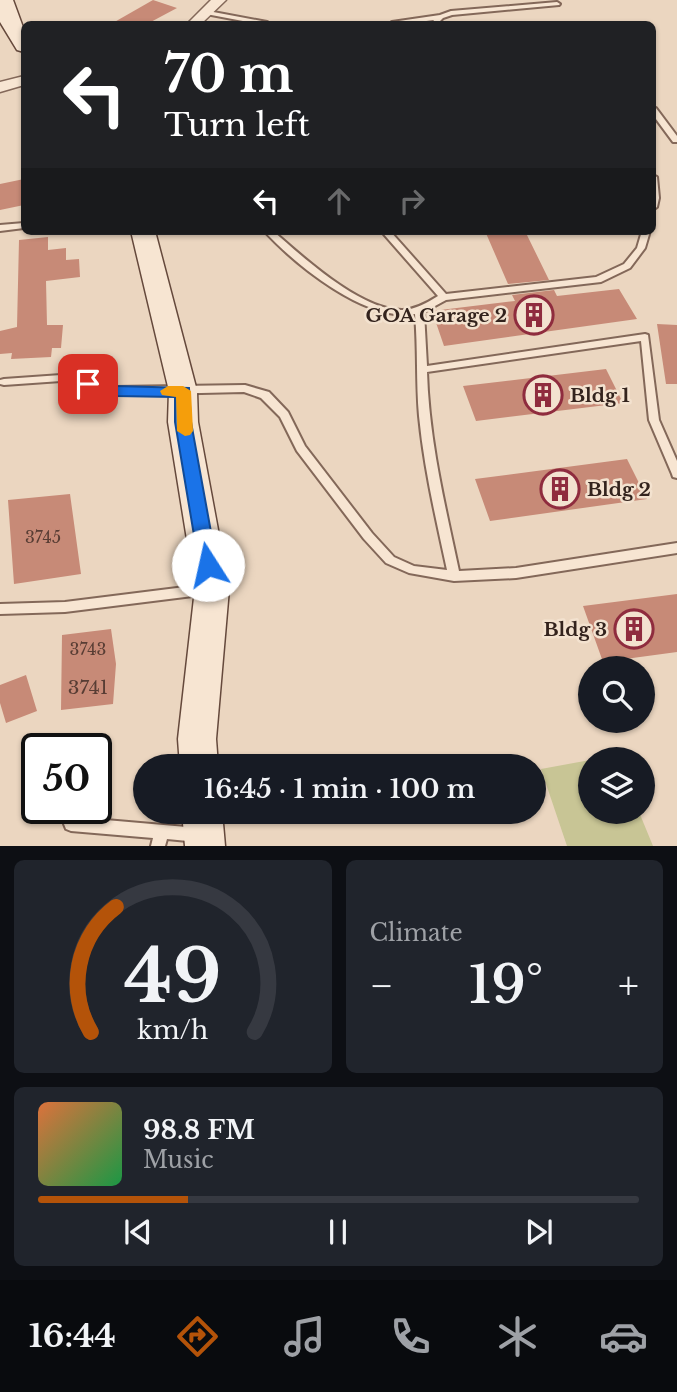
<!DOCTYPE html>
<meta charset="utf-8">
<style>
body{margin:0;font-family:"Libre Baskerville",serif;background:#20242c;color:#f1f3f6;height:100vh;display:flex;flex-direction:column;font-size:26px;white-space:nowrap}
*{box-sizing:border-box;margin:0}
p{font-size:23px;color:#9ea1a6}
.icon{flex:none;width:38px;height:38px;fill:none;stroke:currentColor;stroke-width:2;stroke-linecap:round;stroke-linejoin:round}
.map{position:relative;height:846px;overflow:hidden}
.side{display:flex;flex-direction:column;gap:14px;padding:14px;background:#0d0f14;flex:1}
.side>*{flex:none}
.top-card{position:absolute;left:21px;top:21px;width:635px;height:214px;border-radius:10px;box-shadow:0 2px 5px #0004;background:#202124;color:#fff;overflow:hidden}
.fabs{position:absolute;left:578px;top:656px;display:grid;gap:14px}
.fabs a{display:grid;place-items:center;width:77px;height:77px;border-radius:50%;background:#171b24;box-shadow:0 2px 5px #0004;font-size:35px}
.speed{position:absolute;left:21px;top:733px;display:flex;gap:14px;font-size:35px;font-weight:700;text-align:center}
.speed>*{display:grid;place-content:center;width:91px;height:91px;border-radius:50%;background:#171b24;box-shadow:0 2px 5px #0004;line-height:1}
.speed .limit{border:4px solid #111;border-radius:10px;background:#fff;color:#111}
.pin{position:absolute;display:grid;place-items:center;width:60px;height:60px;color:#fff;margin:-30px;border-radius:14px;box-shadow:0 4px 10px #0006}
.me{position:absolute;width:77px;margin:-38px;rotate:350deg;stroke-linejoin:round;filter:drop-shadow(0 0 5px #0008)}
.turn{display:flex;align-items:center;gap:24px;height:147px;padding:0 28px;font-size:32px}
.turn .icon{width:91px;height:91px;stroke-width:2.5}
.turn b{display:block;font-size:49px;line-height:60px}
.lanes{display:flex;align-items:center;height:66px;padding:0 28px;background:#0003;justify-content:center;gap:35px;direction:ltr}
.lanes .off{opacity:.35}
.big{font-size:52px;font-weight:600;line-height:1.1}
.side .card{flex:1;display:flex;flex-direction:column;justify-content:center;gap:10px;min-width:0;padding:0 24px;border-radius:10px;background:#20242c}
.side .dial{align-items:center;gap:0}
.dial svg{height:182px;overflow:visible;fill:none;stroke:#363941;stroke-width:7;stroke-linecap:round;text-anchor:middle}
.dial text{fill:#f1f3f6;stroke:none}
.song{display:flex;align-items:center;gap:21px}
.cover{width:84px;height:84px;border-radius:10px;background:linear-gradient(135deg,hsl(20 70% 55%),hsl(140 70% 35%))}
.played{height:7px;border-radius:4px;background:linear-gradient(90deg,#b45309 25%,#363941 25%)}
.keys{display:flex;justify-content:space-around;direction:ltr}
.heat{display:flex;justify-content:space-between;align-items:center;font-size:38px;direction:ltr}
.side .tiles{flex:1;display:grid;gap:14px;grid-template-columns:1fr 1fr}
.card:last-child{grid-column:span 2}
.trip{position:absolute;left:133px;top:754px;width:413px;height:70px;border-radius:35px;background:#171b24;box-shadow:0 2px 5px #0004;font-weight:600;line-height:70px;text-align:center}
.menu{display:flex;height:112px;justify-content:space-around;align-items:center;background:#090b0e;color:#9ea1a6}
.menu .icon{width:49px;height:49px}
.menu .on{color:#b45309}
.menu b{font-size:32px;color:#f1f3f6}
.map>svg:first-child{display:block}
.green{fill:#c8c595}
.building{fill:#c78a77}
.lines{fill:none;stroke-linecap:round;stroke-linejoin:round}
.service-casing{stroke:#836859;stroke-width:4}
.minor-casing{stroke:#836859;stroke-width:3}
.secondary-casing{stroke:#65493c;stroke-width:3}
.service{fill:#f7e5d2;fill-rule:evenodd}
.minor{fill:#f7e5d2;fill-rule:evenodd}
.secondary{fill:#f7e5d2;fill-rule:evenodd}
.route{fill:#1a73e8;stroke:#114b97;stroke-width:2}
.slow{fill:#f59e0b}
.labels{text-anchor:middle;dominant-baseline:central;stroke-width:5;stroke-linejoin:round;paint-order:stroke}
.number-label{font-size:16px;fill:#583d34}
.poi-label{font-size:19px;font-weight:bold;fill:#33231d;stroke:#f3e2cf;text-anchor:end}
.near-number-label{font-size:19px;fill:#583d34}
</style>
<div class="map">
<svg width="677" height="846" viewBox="0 0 677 846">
<rect width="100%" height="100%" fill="#ebd6c0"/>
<!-- green -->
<path class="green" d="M 590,760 L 590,812 L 639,812 L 653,846 L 567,846 L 541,769 Z"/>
<!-- building -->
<path class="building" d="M 153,0 L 177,8 L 147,24 L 111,24 Z
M 24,179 L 24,205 L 0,210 L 0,184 Z
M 485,231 L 525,231 L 549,280 L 508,284 Z
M 48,237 L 48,250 L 66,248 L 66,260 L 79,259 L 80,277 L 46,281 L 47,325 L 63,325 L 61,348 L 52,348 L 51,357 L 11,359 L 12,353 L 0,354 L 0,331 L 17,327 L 19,240 Z
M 619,289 L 637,319 L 444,346 L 432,311 L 515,301 L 512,295 L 554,290 L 557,296 Z
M 657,324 L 677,325 L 677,384 L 666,384 Z
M 606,369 L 623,403 L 476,421 L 463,386 Z
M 627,459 L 647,499 L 490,521 L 475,479 Z
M 70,494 L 81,574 L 14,584 L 8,500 Z
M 677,594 L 677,652 L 603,662 L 583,606 Z
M 111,629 L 116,664 L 113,704 L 61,710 L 62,635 Z
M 26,675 L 37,711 L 6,723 L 0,703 L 0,685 Z"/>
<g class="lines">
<!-- service casing -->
<g class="service-casing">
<path id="service" d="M 557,2 L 560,4 L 559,5 L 452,15 L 443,18 L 437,24 L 431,24 L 434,20 L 403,24 L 389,24 L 392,22 L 440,15 L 451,11 Z
M 208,11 L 267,22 L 270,24 L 259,24 L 206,14 L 205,13 Z
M 653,108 L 656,108 L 677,136 L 677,142 L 673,142 L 653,115 Z
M 653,175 L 657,177 L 659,198 L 657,207 L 653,210 Z
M 24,223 L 24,228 L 0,231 L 0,225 Z
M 264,231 L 273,231 C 303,257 361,311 403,310 C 416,309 427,303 438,296 L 381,231 L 390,231 L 446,294 L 596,277 L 624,264 L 637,248 L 642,231 L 650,231 L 645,248 L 630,268 L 601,282 L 446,300 L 424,312 L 427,366 L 645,334 L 648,335 L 659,420 L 677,461 L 677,478 L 673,477 L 672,474 L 649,420 L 641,341 L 427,372 C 429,440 445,505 459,571 L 516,568 L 677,543 L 677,553 L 516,578 L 454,581 L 409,573 L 386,563 L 364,539 L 297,451 L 280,417 L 261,398 L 244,392 L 115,395 L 61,381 L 4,385 L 0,384 L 0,380 L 4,379 L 61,375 L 115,387 L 245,385 L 269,392 L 288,412 L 305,446 L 372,533 L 394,557 L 414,566 L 447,570 C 436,519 424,468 419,416 C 416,382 418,349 415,314 C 365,322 296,265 264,231 Z
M 209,584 L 213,586 L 215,589 L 213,592 L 209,594 L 65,612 L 0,614 L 0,604 L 65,602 Z
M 71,817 L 198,828 L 203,830 L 205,835 L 203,840 L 198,842 L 167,839 L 165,846 L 151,846 L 153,838 L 71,831 L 66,829 L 64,824 L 66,819 Z"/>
</g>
<!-- minor casing -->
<g class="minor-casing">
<path id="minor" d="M 211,0 L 226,0 L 201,24 L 187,24 Z
M 24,76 L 24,85 L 0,92 L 0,82 Z"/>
</g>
<!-- secondary casing -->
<g class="secondary-casing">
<path id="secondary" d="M 0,0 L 13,0 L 24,30 L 24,52 L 17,50 L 0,22 Z
M 131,231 L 155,231 L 197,391 L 198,422 L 229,589 L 216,739 L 218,766 L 180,766 L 178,739 L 195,589 L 168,422 L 169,391 Z
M 182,812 L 222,812 L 225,846 L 185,846 Z"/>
</g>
<!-- service -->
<use href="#service" class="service"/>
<!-- minor -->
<use href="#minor" class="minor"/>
<!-- secondary -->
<use href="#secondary" class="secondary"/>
</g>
<!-- route -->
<path class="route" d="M 88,379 L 115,386 L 189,388 L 191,422 L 217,565 L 214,570 L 202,570 L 199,565 L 175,422 L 175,397 L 115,396 L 82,388 L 80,384 Z"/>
<!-- slow -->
<path class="slow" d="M 168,386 L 183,386 L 191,391 L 193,431 L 190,435 L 185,436 L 177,431 L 176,397 L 162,395 L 160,391 Z"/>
<!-- icons -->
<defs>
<g id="building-ring" transform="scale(2.0125)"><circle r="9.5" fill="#f3e2cf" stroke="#8f2c3e" stroke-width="1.5"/><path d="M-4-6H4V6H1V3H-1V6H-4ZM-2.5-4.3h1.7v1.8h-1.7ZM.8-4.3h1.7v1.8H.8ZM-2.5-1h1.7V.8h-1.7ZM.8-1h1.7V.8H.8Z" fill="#8f2c3e"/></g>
</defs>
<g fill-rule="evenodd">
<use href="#building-ring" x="534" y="315"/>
<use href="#building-ring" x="543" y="395"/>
<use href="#building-ring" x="560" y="489"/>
<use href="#building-ring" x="634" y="629"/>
</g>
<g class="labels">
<!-- number labels -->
<g class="number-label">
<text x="43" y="537">3745</text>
<text x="88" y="649">3743</text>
</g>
<!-- poi labels -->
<g class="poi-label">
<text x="507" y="315">GOA Garage 2</text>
<text x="570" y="395" text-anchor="start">Bldg 1</text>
<text x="587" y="489" text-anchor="start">Bldg 2</text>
<text x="607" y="629">Bldg 3</text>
</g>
<!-- near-number labels -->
<g class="near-number-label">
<text x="88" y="687">3741</text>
</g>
</g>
</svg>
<div class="fabs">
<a><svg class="icon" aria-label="search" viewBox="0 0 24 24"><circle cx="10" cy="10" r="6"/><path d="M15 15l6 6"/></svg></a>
<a><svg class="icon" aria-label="layers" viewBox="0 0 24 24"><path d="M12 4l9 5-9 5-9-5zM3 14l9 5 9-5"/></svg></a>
</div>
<div class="speed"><div class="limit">50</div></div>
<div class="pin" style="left:88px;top:384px;background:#d93025"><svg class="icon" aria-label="arrive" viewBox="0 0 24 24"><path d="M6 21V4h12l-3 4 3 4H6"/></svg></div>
<svg class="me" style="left:208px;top:565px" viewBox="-20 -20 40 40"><circle r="19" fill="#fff"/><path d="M0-13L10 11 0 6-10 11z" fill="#1a73e8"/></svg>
<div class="trip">16:45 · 1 min · 100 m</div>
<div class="top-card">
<div class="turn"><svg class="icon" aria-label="left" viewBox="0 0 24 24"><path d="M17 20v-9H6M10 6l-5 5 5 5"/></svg><div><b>70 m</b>Turn left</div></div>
<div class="lanes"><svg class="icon" aria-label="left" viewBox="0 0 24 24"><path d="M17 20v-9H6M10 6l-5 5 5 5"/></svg><svg class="icon off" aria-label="ahead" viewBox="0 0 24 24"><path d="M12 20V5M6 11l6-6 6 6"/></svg><svg class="icon off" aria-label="right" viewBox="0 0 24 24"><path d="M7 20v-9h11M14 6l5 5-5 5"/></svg></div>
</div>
</div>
<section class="side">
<div class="tiles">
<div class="card dial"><svg viewBox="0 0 100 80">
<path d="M14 69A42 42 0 1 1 86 69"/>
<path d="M14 69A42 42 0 0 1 25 14" stroke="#b45309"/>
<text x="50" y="56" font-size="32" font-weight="700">49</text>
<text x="50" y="72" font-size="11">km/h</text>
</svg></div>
<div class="card"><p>Climate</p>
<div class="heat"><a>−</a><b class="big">19°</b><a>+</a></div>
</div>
<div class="card">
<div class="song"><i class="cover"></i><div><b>98.8 FM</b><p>Music</p></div></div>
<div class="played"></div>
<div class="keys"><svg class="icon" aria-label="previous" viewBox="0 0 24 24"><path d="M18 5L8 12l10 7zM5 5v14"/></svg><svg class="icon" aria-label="pause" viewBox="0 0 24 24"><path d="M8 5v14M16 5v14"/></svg><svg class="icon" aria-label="next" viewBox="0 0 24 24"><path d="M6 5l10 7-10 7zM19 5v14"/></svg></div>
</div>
</div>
</section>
<nav class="menu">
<b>16:44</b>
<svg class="icon on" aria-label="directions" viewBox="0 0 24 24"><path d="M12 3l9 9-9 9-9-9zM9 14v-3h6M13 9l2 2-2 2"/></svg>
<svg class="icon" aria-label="music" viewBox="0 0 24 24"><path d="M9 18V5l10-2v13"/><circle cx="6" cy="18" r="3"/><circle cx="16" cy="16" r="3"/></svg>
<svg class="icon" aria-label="phone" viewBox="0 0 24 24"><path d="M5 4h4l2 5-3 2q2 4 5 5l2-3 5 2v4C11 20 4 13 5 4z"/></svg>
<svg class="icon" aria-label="climate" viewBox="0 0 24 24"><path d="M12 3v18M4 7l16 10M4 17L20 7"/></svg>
<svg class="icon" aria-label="car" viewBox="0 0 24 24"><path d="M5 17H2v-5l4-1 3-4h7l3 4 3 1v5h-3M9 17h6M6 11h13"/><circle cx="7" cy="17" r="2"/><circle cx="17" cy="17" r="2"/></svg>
</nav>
